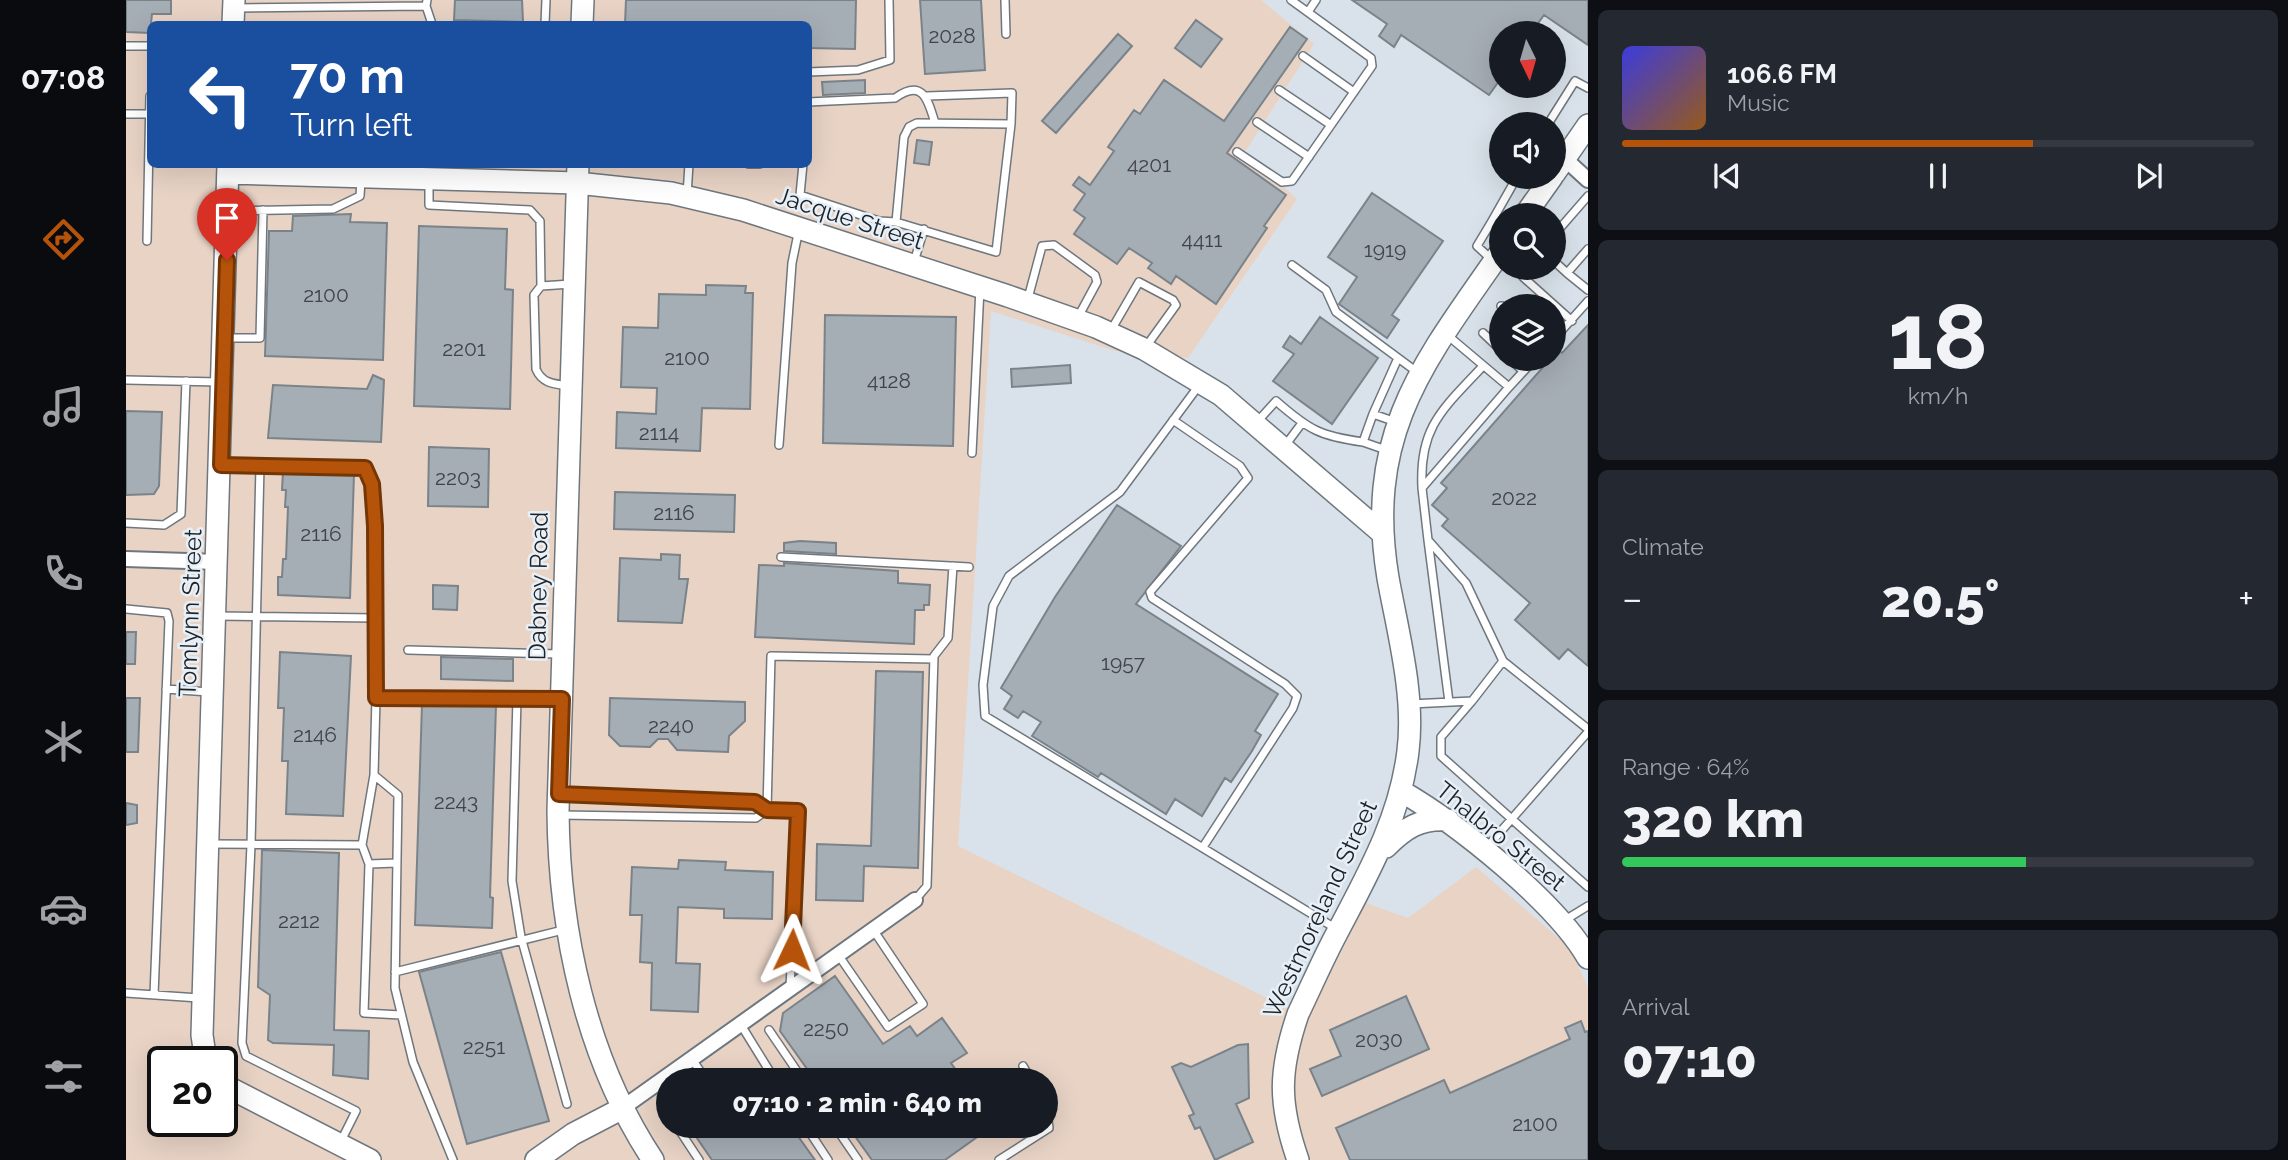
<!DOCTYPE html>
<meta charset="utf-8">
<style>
body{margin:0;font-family:Raleway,sans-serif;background:#242831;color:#f1f3f6;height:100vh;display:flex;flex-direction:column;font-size:26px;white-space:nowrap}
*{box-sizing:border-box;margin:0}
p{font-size:23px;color:#9ea1a6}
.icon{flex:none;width:38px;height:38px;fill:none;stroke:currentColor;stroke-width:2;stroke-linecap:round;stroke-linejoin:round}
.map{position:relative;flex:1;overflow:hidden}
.drawer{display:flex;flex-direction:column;gap:10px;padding:10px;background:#0d0f14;width:700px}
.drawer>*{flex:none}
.guide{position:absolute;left:21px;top:21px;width:665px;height:147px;border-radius:10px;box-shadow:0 7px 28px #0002;background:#1a4fa0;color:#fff;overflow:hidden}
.needle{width:46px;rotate:175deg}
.controls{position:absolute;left:1363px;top:21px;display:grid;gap:14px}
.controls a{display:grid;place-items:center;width:77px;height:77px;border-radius:50%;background:#171b24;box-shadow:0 7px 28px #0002;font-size:35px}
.speed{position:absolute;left:21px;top:1046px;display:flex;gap:14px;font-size:35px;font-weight:700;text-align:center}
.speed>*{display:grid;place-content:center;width:91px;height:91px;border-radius:50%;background:#171b24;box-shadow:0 7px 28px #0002;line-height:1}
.speed .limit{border:4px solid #111;border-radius:10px;background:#fff;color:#111}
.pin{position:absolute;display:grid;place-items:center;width:60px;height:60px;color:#fff;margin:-72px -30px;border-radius:50% 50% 50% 0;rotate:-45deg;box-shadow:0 0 7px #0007}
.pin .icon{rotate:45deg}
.me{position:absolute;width:77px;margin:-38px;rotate:2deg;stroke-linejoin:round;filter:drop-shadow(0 0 5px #0008)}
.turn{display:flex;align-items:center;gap:24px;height:147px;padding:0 28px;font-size:32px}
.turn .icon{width:91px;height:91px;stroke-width:2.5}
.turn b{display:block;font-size:49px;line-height:60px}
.big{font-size:52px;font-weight:800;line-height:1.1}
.drawer .widget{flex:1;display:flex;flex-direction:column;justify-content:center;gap:10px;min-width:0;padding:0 24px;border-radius:10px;background:#242831}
.drawer .dial{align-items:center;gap:0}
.dial b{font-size:91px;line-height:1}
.song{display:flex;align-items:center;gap:21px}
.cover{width:84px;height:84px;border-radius:10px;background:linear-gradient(135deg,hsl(240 70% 55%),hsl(30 70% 35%))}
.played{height:7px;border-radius:4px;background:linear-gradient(90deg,#b45309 65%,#363941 65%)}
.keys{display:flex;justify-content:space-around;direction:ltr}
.heat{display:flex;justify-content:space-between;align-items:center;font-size:38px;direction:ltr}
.charge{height:10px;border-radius:5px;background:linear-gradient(90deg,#34c759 64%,#363941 0)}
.trip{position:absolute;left:530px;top:1068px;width:402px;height:70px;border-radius:35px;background:#171b24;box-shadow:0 7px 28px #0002;font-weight:800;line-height:70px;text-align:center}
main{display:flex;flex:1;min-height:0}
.menu{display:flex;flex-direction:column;width:126px;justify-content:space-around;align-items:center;background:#090b0e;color:#9ea1a6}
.menu .icon{width:49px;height:49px}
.menu .current{color:#b45309}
.menu b{font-size:32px;color:#f1f3f6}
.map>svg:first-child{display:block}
.industrial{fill:#e8d3c5;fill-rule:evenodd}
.building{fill:#a5adb5;stroke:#7b838a;stroke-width:2}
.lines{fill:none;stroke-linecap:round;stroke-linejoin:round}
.lane-casing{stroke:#6f777e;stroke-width:10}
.street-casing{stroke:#6f777e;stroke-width:18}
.secondary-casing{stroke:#6f777e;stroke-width:24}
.lane{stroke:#fff;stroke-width:7}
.street{stroke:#fff;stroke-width:14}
.secondary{stroke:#fff;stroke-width:21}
.route-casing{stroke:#753606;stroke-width:18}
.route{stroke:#b45309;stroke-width:12}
.labels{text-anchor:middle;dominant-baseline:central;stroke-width:5;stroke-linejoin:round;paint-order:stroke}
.number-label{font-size:21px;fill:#404549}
.street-label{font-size:24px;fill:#1f2225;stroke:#e7f0f8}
</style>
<main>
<nav class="menu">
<b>07:08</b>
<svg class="icon current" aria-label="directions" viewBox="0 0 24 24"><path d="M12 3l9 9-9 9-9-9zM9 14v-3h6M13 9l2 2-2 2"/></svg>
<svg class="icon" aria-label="music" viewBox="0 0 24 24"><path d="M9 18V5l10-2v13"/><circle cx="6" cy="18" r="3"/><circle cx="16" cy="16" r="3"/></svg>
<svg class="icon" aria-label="phone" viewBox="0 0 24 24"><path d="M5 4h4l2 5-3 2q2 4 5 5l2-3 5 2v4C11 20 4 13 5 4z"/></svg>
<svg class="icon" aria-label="climate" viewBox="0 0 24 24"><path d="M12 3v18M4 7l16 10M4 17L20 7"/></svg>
<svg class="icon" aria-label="car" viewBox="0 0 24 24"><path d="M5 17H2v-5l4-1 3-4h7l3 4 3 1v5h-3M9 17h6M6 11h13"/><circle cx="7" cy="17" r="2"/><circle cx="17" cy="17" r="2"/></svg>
<svg class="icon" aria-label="filters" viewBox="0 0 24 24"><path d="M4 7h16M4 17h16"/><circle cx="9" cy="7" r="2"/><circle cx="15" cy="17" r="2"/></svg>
</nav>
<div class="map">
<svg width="1462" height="1160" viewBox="0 0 1462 1160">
<rect width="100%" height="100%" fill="#d9e2ea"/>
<!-- industrial -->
<path class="industrial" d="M 0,0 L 1135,0 L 1188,44 L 1119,152 L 1171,199 L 1062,358 L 989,351 L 865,311 L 832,846 L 1182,1018 L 1240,903 L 1282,918 L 1350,867 L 1443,947 L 1462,987 L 1462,1160 L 0,1160 ZM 24,24 L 682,24 L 682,164 L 24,164 ZM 37,1062 L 96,1062 L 96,1122 L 37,1122 ZM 542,1080 L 920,1080 L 920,1125 L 542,1125 Z"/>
<!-- building -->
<path class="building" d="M 0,0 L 45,0 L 45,14 L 26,14 L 24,33 L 0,32 Z
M 329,0 L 396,0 L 397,22 L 328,20 Z
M 500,0 L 730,0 L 729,49 L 682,48 L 682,24 L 499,24 Z
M 794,0 L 855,0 L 859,70 L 799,74 Z
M 1226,0 L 1462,0 L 1462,45 L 1418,15 L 1405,33 L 1376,33 L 1376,77 L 1363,95 L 1275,35 L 1268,47 L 1253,36 L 1261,24 Z
M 1070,20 L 1096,39 L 1075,67 L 1049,48 Z
M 1164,27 L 1181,39 L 1101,153 L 1160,195 L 1138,226 L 1141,228 L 1090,304 L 1050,276 L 1045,284 L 1022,268 L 1026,263 L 1003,248 L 991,264 L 948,234 L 959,218 L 948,210 L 959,194 L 947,185 L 953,177 L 964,185 L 988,151 L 982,147 L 1008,110 L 1014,114 L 1038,80 L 1098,121 Z
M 992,34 L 1006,46 L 930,133 L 916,121 Z
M 739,80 L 739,93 L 697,95 L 696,82 Z
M 791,140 L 806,142 L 803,165 L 788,163 Z
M 1246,193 L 1317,241 L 1266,315 L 1273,320 L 1261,338 L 1213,304 L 1231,277 L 1202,257 Z
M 225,214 L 224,222 L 261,223 L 257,360 L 139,356 L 143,231 L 166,231 L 167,216 Z
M 293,226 L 381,229 L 379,289 L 387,290 L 384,409 L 288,406 Z
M 580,285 L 620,286 L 619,293 L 627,293 L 624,409 L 576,408 L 574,451 L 490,448 L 491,412 L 530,414 L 531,388 L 495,387 L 497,327 L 532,328 L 533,294 L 580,295 Z
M 699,315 L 830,317 L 827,446 L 697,443 Z
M 1194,317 L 1252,358 L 1206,424 L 1147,381 L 1168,354 L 1157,347 L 1164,336 L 1175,344 Z
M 1462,325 L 1462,666 L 1442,649 L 1433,659 L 1389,620 L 1404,603 L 1316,526 L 1322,519 L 1306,505 L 1321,488 L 1315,483 L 1324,473 L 1432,350 L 1436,353 Z
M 944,365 L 945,383 L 886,387 L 885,369 Z
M 247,375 L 258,380 L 255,442 L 142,438 L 147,385 L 241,389 Z
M 0,411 L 36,412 L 33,486 L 28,494 L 0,495 Z
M 303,447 L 363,449 L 362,507 L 302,506 Z
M 157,472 L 228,474 L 224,598 L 152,595 L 152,577 L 156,577 L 157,559 L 160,559 L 162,507 L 159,507 L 160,490 L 156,490 Z
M 489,492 L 609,495 L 608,532 L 488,529 Z
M 991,505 L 1055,546 L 1010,604 L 1152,694 L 1129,731 L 1135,735 L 1126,751 L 1105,782 L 1099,778 L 1076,816 L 1049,799 L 1040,814 L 975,773 L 972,777 L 906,736 L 915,722 L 897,711 L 892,718 L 878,709 L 886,696 L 875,688 L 929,597 Z
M 674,541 L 710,543 L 710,554 L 658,551 L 658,543 Z
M 535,554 L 554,555 L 553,579 L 562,579 L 556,623 L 492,621 L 494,558 L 535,560 Z
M 658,563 L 772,571 L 772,583 L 804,585 L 803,605 L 798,605 L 798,610 L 789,610 L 788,644 L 629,637 L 633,565 L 658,566 Z
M 307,585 L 332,586 L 331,610 L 307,609 Z
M 0,632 L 10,632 L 9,664 L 0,664 Z
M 154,652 L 225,656 L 217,816 L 160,814 L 162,761 L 156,761 L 158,708 L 152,708 Z
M 315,657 L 387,659 L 387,681 L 315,679 Z
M 750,671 L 797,672 L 792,868 L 738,866 L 737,901 L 690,900 L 691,844 L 745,846 Z
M 0,698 L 14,698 L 12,752 L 0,752 Z
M 484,698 L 619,702 L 619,721 L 603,736 L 602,752 L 551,750 L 542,739 L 532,739 L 524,747 L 494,746 L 483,735 Z
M 296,704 L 370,705 L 364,897 L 367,898 L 366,928 L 289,925 Z
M 0,803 L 11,805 L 11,823 L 0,825 Z
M 136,850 L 213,853 L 208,1030 L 243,1031 L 242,1079 L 207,1075 L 208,1045 L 147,1043 L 142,1040 L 144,995 L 132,987 Z
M 553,860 L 600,862 L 599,870 L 647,872 L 646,919 L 598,918 L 598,909 L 552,907 L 550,963 L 574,964 L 572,1012 L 525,1010 L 526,963 L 514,962 L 516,915 L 504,915 L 506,867 L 552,869 Z
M 375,952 L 423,1121 L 341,1144 L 293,972 Z
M 709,976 L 757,1044 L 784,1026 L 791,1036 L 816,1018 L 841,1053 L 825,1063 L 837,1080 L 689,1080 L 654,1031 L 657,1013 Z
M 1280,996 L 1303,1049 L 1196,1096 L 1184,1069 L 1215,1056 L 1204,1030 Z
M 1455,1021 L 1459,1032 L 1462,1031 L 1462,1160 L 1224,1160 L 1210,1128 L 1318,1080 L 1324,1093 L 1444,1039 L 1439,1028 Z
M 1122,1044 L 1123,1098 L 1110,1104 L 1127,1142 L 1089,1160 L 1074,1127 L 1069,1129 L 1063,1116 L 1068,1114 L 1046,1067 L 1055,1063 L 1065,1067 L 1112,1045 Z
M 562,1125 L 664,1125 L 689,1160 L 586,1160 Z
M 721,1125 L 868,1125 L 819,1160 L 746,1160 Z"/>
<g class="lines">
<!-- lane casing -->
<g class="lane-casing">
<path id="lane" d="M 879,0 L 880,34
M 300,6 L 306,24
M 111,8 L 300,6 L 301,0
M 1182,12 L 1190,0
M 419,24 L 420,0
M 0,46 L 24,46
M 1177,56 L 1228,92
M 682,72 L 732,70 L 764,60 L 763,0
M 1153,90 L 1205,125
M 801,96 L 886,93 L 885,124
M 682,102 L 769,98 C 797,78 802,100 809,123
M 0,114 L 24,114
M 1131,122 L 1183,157
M 791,123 L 885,124 L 870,252 L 770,222 L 778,137 L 783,127 Z
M 1422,124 L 1449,81 L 1462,88
M 1111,152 L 1156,182 L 1166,181 L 1246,66 L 1245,58 L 1165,0
M 622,164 L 634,164
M 677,164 L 674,195 L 753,221 L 770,222
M 303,182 L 303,205 L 404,210 L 414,221 L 415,286
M 561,195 L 563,164
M 102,211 L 207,209 L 234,196 L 236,164
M 1376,227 L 1366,221 L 1391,177
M 1428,235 L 1462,196
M 21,241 L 24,96
M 1365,259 L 1351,246 L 1366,221
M 1428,261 L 1441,273 L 1462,249
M 788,262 L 798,229
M 1166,265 L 1200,290 L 1210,312 L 1291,372
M 1441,273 L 1462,290
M 1397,277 L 1446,321
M 901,302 L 916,246 L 928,245 L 969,275 L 971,282 L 951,319
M 1375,306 L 1376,306
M 984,332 L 1013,282 L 1047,300 L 1050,305 L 1019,348
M 1357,333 L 1376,351
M 1320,334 L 1383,387 L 1296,488 L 1302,540 L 1340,583 L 1377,661
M 99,338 L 134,338 L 137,210
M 1428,339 L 1462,301
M 1384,359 L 1397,371
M 0,380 L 93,382
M 1074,384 L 994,492 L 883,576 L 867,606 L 857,685 L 859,716 L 1209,928
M 444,386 C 429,384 416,384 410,369 L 408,295 L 415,286 L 445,284
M 1383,387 L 1409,359
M 1247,414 L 1272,358
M 1047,420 L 1114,466 L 1122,478 L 1024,592 L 1026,598 L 1159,684 L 1171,696 L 1167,708 L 1077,847
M 1130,423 L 1150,401 C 1183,430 1194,436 1237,442
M 653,445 L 666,263 L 673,229
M 1158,447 L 1176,423
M 1263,451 L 1237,442 L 1247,414 L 1270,422
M 846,453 L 854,288
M 97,465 L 238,468 L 246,484 L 250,698 L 248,775 L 272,795 L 269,988 L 287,1062 L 327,1160
M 134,466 L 125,845 L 116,1043 L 120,1056 L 230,1111 L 215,1141
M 1296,487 C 1293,426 1318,408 1357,366
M 0,523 L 38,525 L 55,514 L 60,381
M 1302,540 L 1323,702
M 655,557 L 843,567
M 0,609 L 41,613 L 43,621 L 28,995
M 91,616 L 250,618
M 282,650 L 433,654
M 40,689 L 83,692
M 250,698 L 391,699
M 433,699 L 391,699 L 386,881 L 395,937 L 441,1104
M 1346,701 L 1315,737 L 1315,756 L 1462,887
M 1285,704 L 1346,701 L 1377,661 L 1462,729
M 433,794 L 629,802 L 641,810 L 672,811 L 664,988
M 641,810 L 645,656 L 808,659
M 434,815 L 630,818 L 641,810
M 83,844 L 236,845 L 243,864 L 271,863
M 236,845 L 248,775
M 1361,847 L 1462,732
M 243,864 L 238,1013 L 275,1015
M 789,900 L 801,886 L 808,656 L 822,638 L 827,566
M 1439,920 L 1462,906
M 713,956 L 762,1027 L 797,1004 L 748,931
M 269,972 L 441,929
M 0,993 L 73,998
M 615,1025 L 649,1080
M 643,1030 L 677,1080
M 566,1059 L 580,1080
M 897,1066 L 905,1080
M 550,1125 L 573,1160
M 679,1125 L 702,1160
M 708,1125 L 732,1160
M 873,1160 L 923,1128 L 920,1105"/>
</g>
<!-- street casing -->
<g class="street-casing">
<path id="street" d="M 1439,159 L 1462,180
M 0,559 L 92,562
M 495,1109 L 789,900"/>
</g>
<!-- secondary casing -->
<g class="secondary-casing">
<path id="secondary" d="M 107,24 L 108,0
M 456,24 L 457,0
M 452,164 L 432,811 C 433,931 460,1059 527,1160
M 102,173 L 451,183 L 545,193 L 617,210 L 882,296 L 970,327 L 1018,349 L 1095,395 L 1256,533
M 1428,174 L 1462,125
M 1399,215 L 1426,177
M 1275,791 C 1332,824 1430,902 1462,958
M 1260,847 C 1279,828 1294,818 1322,820
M 80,1062 L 76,1035 L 102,164
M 96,1084 L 244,1160
M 410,1160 L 447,1134 L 495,1109
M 1172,1160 C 1152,1103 1153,1070 1172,1014 C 1185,987 1197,959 1211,933 C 1242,874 1274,818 1282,751 C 1289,695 1272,633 1262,578 C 1238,433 1298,362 1376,250"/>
</g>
<!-- lane -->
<use href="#lane" class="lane"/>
<!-- street -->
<use href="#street" class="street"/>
<!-- secondary -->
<use href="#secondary" class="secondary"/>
</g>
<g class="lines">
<!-- route casing -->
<g class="route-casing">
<path id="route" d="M 101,260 L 95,465 L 239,468 L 246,484 L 249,526 L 250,698 L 436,699 L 433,794 L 629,802 L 641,810 L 672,811 L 666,950"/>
</g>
<!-- route -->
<use href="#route" class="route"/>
</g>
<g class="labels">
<!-- number labels -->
<g class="number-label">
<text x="826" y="35">2028</text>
<text x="1023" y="164">4201</text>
<text x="1076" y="239">4411</text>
<text x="1259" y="249">1919</text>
<text x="200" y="294">2100</text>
<text x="338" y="348">2201</text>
<text x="561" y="357">2100</text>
<text x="763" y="380">4128</text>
<text x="533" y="432">2114</text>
<text x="332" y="477">2203</text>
<text x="1388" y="497">2022</text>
<text x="548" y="512">2116</text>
<text x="195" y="533">2116</text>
<text x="997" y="662">1957</text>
<text x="545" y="725">2240</text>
<text x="189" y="734">2146</text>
<text x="330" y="801">2243</text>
<text x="173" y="920">2212</text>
<text x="700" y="1028">2250</text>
<text x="1253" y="1039">2030</text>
<text x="358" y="1046">2251</text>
<text x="1409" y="1123">2100</text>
</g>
<!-- street labels -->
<g class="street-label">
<text transform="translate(724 218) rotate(18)">Jacque Street</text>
<text transform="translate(412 586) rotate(-89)">Dabney Road</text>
<text transform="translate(64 613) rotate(-88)">Tomlynn Street</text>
<text transform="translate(1375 836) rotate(39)">Thalbro Street</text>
<text transform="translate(1194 909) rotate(-65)">Westmoreland Street</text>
</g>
</g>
</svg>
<div class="controls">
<a><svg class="needle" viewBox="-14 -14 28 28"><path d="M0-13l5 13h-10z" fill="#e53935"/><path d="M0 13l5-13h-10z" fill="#9ea1a6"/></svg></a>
<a><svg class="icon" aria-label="sound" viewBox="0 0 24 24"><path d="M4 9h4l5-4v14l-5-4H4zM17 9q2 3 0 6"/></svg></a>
<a><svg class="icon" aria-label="search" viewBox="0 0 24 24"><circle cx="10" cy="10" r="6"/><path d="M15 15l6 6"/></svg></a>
<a><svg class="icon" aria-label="layers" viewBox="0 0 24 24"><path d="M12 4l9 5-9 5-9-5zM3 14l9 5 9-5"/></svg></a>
</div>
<div class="speed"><div class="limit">20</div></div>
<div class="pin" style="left:101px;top:260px;background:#d93025"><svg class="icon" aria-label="arrive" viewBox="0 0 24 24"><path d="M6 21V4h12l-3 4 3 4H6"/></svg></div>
<svg class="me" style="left:666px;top:950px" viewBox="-20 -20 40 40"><path d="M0-17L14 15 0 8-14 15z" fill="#b45309" stroke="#fff" stroke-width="4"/></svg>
<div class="trip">07:10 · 2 min · 640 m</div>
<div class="guide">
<div class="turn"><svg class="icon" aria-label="left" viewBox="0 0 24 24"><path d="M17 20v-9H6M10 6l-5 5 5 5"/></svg><div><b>70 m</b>Turn left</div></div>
</div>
</div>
<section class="drawer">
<div class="widget">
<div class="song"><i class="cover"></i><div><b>106.6 FM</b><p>Music</p></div></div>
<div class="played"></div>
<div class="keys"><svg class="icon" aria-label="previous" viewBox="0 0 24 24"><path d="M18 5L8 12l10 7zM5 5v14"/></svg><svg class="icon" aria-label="pause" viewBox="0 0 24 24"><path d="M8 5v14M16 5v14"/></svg><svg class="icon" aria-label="next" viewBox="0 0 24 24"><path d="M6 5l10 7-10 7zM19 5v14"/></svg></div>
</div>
<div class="widget dial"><b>18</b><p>km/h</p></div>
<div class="widget"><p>Climate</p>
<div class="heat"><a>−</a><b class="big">20.5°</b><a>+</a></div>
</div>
<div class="widget"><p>Range · 64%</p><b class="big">320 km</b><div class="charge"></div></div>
<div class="widget"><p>Arrival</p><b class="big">07:10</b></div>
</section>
</main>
